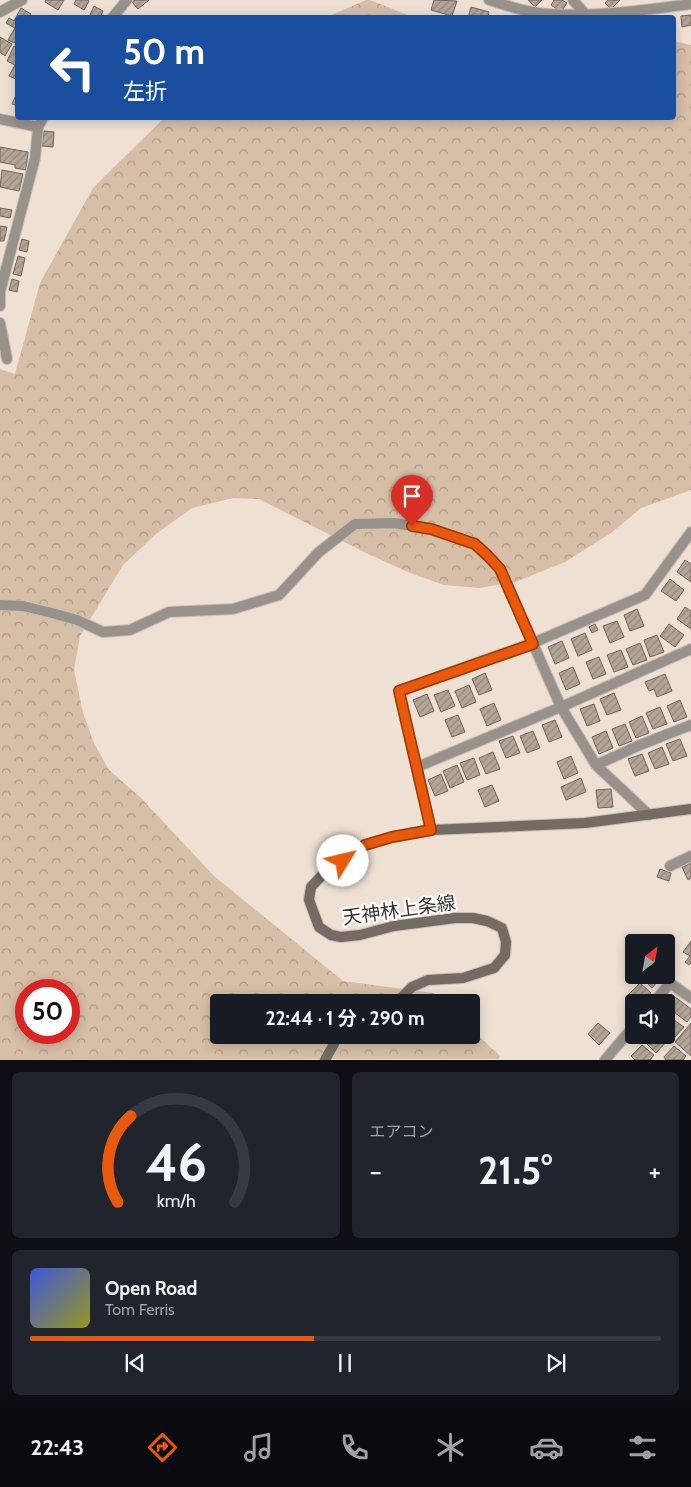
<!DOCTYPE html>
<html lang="ja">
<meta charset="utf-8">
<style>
body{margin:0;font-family:Cabin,"Noto Sans JP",sans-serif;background:#20242c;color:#f1f3f6;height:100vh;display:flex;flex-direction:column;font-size:19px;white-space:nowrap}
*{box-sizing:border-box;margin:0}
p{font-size:16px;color:#9ea1a6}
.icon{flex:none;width:28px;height:28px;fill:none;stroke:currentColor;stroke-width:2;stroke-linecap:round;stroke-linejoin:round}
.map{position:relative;height:1060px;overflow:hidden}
.panel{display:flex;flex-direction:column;gap:12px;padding:12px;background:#0d0f14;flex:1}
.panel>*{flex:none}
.hud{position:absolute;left:15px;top:15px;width:661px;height:105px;border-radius:5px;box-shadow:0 2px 12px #0003;background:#1a4fa0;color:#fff;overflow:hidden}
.needle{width:32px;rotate:31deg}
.tools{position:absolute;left:625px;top:934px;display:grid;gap:10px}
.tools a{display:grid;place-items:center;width:50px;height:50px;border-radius:5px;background:#171b24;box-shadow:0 2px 12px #0003;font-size:25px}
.speed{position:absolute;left:15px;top:979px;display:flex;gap:10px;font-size:25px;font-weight:700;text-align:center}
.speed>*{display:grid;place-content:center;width:65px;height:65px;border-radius:50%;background:#171b24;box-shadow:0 2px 12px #0003;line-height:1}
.speed .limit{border:8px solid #d22;background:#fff;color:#111}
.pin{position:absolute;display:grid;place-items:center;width:42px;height:42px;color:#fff;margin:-51px -21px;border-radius:50% 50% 50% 0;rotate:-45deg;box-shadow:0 0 5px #0007}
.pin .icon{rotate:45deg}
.me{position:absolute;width:55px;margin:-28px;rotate:54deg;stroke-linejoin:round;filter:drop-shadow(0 0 4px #0008)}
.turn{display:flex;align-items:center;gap:18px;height:105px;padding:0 25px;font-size:22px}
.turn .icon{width:65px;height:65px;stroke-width:2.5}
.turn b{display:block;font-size:35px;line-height:42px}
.big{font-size:38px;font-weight:700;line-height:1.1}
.panel .tile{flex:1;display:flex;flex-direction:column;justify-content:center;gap:8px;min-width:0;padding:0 18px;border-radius:8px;background:#20242c}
.panel .dial{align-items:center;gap:0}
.dial svg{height:130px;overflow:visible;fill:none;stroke:#363941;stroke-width:7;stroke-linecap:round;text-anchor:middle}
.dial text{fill:#f1f3f6;stroke:none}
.song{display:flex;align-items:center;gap:15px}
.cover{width:60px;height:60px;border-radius:8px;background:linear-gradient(135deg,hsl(230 70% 55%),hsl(60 70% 35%))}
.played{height:5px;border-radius:2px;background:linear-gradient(90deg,#ea580c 45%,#363941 45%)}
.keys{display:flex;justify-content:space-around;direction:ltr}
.heat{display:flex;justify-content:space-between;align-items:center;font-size:28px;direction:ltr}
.panel .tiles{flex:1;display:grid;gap:12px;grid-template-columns:1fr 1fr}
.tile:last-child{grid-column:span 2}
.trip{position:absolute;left:210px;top:994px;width:270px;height:50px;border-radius:5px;background:#171b24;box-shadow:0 2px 12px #0003;font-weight:700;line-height:50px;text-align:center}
.dock{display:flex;height:80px;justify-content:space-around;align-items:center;background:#090b0e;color:#9ea1a6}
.dock .icon{width:35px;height:35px}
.dock .selected{color:#ea580c}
.dock b{font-size:22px;color:#f1f3f6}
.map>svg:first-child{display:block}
.forest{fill:url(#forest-crowns);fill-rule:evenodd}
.building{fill:url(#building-hatch);stroke:#71655a}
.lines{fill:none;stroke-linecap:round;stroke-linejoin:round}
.street-casing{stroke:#cabeb2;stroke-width:12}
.secondary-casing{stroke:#cabeb2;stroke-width:12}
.street{stroke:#98928d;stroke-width:10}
.secondary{stroke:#746b64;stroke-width:10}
.route-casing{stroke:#983908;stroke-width:12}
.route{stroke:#ea580c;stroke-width:9}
.labels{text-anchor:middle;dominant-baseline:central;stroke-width:4.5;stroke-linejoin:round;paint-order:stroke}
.street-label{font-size:19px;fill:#3a3530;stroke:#fff}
</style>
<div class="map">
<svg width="691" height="1060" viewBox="0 0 691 1060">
<defs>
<pattern id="forest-crowns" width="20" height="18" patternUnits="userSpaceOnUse" patternTransform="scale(1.25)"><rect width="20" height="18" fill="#d6bea7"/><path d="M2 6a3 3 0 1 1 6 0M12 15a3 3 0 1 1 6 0" fill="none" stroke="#af9b88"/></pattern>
<pattern id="building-hatch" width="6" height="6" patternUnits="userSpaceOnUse" patternTransform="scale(1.25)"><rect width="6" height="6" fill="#b3a699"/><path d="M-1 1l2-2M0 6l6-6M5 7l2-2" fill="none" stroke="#93887d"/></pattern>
</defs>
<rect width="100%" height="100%" fill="#eee0d3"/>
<!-- forest -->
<path class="forest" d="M 366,0 L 370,0 L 413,17 L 327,17 Z
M 674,41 L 691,45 L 691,490 L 641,508 L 611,533 L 565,562 L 515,582 L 479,588 L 444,585 L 410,573 L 366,553 L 259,499 L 233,498 L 192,508 L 156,534 L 123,565 L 80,636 L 74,670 L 83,713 L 94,743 L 109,770 L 141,798 L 214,876 L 343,981 L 434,993 L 444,1002 L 219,1002 L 219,1035 L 471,1035 L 471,1029 L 500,1056 L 499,1059 L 0,1060 L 0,369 L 15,374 L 40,283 L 93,188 L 164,118 L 674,118 ZM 26,990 L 69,990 L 69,1032 L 26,1032 Z"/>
<!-- building -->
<path class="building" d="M 46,0 L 64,0 L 58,10 L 45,2 Z
M 76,0 L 88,0 L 89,1 L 84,10 L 74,4 Z
M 135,0 L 149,0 L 138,9 L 132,2 Z
M 434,0 L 457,1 L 452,16 L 431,10 Z
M 528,0 L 542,0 L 535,7 Z
M 554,0 L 562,0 L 567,3 L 561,12 L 551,5 Z
M 608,0 L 620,0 L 611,9 L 605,3 Z
M 94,6 L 103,11 L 100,18 L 89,17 Z
M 471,7 L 489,12 L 488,18 L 468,18 Z
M 21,8 L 31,14 L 29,18 L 18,18 L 18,37 L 14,43 L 8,40 L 15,28 L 6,23 L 9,18 L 14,21 Z
M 691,15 L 691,25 L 682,27 L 681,16 Z
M 0,37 L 12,44 L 5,56 L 0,52 Z
M 14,46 L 18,48 L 18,80 L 9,76 L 15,65 L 7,61 Z
M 18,91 L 18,106 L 12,104 Z
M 44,131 L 54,132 L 53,147 L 42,146 Z
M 0,147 L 28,152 L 26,170 L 15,168 L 15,165 L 0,162 Z
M 2,170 L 23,174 L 19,191 L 0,187 Z
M 0,208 L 12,210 L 10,218 L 0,216 Z
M 0,226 L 7,227 L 4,241 L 0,241 Z
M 22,239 L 29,241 L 27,252 L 19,250 Z
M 18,256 L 25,258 L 21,276 L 13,274 Z
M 12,279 L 19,281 L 17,292 L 9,290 Z
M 685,560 L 691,564 L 691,582 L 677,572 Z
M 670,579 L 684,590 L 676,601 L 661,591 Z
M 685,607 L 691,611 L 691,629 L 677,619 Z
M 637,609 L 644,626 L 630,631 L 624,615 Z
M 617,621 L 624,637 L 610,643 L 603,626 Z
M 595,624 L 598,630 L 592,633 L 589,627 Z
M 669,624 L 684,635 L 675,647 L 660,636 Z
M 585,633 L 592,650 L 578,656 L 571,639 Z
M 657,635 L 664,652 L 650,657 L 644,640 Z
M 562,641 L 569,658 L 555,664 L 548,647 Z
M 640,643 L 647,660 L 633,665 L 626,649 Z
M 621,650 L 628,667 L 614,672 L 607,655 Z
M 599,657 L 606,674 L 593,679 L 586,662 Z
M 573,667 L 580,684 L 566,690 L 559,673 Z
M 485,673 L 492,690 L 479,695 L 472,679 Z
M 665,674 L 672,691 L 657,697 L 654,689 L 649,691 L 645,682 Z
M 469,685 L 476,702 L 462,708 L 455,691 Z
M 448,690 L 455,706 L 441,712 L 434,695 Z
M 614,693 L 621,710 L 607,715 L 600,699 Z
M 427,694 L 434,711 L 420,717 L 413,700 Z
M 680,700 L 687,717 L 674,722 L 667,706 Z
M 494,703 L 501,720 L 487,726 L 480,709 Z
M 594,704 L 600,721 L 587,726 L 580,709 Z
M 660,707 L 667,724 L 653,729 L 646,713 Z
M 458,715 L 465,732 L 452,737 L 445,720 Z
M 642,716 L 649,733 L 636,738 L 629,722 Z
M 555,720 L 562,737 L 549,742 L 542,725 Z
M 625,724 L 632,741 L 619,746 L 612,729 Z
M 533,731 L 540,748 L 527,753 L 520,736 Z
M 606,731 L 613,748 L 599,754 L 592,737 Z
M 513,736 L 520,753 L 506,758 L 499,741 Z
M 680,739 L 687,756 L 673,761 L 666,744 Z
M 662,747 L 669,764 L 655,769 L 648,753 Z
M 493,752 L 500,769 L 486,774 L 479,758 Z
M 642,754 L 649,771 L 635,776 L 628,759 Z
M 571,756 L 578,773 L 564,779 L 557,762 Z
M 474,758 L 480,775 L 467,780 L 460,763 Z
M 457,765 L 464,782 L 450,788 L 443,771 Z
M 441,774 L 448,791 L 435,796 L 428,780 Z
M 581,778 L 586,792 L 566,800 L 561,787 Z
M 492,785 L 499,801 L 485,807 L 478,790 Z
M 611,789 L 613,807 L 598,808 L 596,790 Z
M 691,863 L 691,878 L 688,880 L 682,867 Z
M 660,869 L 671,873 L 669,881 L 657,877 Z
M 691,941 L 691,963 L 689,965 L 685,962 L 690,956 L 683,952 Z
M 643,975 L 662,975 L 663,976 L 652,988 L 641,977 Z
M 640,983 L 651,993 L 643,1002 L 638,1002 L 629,994 Z
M 671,994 L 691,1009 L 691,1017 L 687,1022 L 666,1006 L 666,1002 L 665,1002 Z
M 674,1020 L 684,1027 L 675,1037 L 666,1031 Z
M 598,1023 L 610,1033 L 599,1045 L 588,1034 Z
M 691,1023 L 691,1056 L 675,1042 Z
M 651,1035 L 660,1035 L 667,1041 L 656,1053 L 645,1042 Z
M 642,1045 L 654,1055 L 650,1060 L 635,1060 L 631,1056 Z
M 674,1046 L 686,1056 L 683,1060 L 666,1060 L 664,1057 Z"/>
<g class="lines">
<!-- street casing -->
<g class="street-casing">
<path id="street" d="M 489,0 C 508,6 529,13 549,14 C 593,17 647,10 691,4
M 573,0 L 585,14
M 0,12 L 22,0
M 112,18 L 127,0
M 0,119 L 38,127
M 0,306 L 0,292 L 35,158 L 38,127 L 43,118
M 0,323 L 7,359
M 0,605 L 23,606 L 52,613 L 77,620 L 103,632 L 130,630 L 169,612 L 233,609 L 279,595 L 319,552 L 355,524 L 394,523 L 431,529 L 475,544 L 500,569 L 561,707 L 596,765 L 649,815
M 596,765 L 640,745 L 691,725
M 417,767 L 561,707 L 691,649
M 431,830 L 399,691 L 533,643 L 645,595 L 691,532
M 670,866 L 691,856
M 654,1002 L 670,983 L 691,998
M 605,1060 L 634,1026"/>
</g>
<!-- secondary casing -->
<g class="secondary-casing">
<path id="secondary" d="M 397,1002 L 412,987 L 428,980 L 463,978 L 494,968 L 505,955 L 506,942 L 502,928 L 487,921 L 473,918 L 455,918 L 394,926 L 360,935 L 341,937 L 331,935 L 319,927 L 309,900 L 311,887 L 327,870 L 365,845 L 392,837 L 431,830 L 585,823 L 691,809
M 325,1060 L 339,1035"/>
</g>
<!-- street -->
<use href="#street" class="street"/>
<!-- secondary -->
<use href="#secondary" class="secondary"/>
</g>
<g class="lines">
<!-- route casing -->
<g class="route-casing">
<path id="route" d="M 343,861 L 365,845 L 392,837 L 431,830 L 399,691 L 533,644 L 500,569 L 488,556 L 475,544 L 431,529 L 412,526"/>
</g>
<!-- route -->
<use href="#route" class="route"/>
</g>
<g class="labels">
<!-- street labels -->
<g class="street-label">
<text transform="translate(399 910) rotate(-8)">天神林上条線</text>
</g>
</g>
</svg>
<div class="tools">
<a><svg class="needle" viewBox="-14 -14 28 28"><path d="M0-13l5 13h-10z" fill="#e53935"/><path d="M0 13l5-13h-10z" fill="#9ea1a6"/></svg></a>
<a><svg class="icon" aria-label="sound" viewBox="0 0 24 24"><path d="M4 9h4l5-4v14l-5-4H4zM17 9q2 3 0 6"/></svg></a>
</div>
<div class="speed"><div class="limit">50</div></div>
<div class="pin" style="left:412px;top:526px;background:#d93025"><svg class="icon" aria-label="arrive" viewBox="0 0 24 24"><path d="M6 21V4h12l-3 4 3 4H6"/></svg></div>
<svg class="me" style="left:343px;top:861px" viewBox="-20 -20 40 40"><circle r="19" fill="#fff"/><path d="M0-13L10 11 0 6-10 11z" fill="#ea580c"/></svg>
<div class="trip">22:44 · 1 分 · 290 m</div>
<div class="hud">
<div class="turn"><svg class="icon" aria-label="left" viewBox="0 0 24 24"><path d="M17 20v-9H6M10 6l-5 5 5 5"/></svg><div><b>50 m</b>左折</div></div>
</div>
</div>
<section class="panel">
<div class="tiles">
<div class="tile dial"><svg viewBox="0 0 100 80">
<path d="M14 69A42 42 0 1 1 86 69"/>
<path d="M14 69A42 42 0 0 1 22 16" stroke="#ea580c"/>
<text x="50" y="56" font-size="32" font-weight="700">46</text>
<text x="50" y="72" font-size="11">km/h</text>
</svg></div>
<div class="tile"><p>エアコン</p>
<div class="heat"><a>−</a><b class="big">21.5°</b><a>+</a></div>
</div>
<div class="tile">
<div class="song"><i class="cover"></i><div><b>Open Road</b><p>Tom Ferris</p></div></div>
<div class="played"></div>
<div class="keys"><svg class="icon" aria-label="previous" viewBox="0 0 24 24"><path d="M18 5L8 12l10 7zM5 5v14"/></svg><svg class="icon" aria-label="pause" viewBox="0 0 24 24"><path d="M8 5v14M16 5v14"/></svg><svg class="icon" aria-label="next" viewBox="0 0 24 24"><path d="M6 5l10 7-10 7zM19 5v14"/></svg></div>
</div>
</div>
</section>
<nav class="dock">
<b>22:43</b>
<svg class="icon selected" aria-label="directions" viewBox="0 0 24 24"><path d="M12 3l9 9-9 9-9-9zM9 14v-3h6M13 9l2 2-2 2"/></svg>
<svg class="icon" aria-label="music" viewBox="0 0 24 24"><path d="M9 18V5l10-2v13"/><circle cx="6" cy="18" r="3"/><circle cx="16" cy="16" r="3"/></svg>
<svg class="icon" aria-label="phone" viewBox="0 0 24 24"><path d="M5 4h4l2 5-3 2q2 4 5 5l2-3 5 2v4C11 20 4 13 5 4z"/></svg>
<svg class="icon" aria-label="climate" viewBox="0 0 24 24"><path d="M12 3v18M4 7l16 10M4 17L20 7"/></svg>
<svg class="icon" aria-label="car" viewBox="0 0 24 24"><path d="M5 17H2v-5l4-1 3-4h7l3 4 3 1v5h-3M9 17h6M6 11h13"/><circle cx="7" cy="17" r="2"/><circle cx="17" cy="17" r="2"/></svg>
<svg class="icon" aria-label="filters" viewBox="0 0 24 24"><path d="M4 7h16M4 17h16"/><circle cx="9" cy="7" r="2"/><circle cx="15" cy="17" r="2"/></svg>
</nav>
